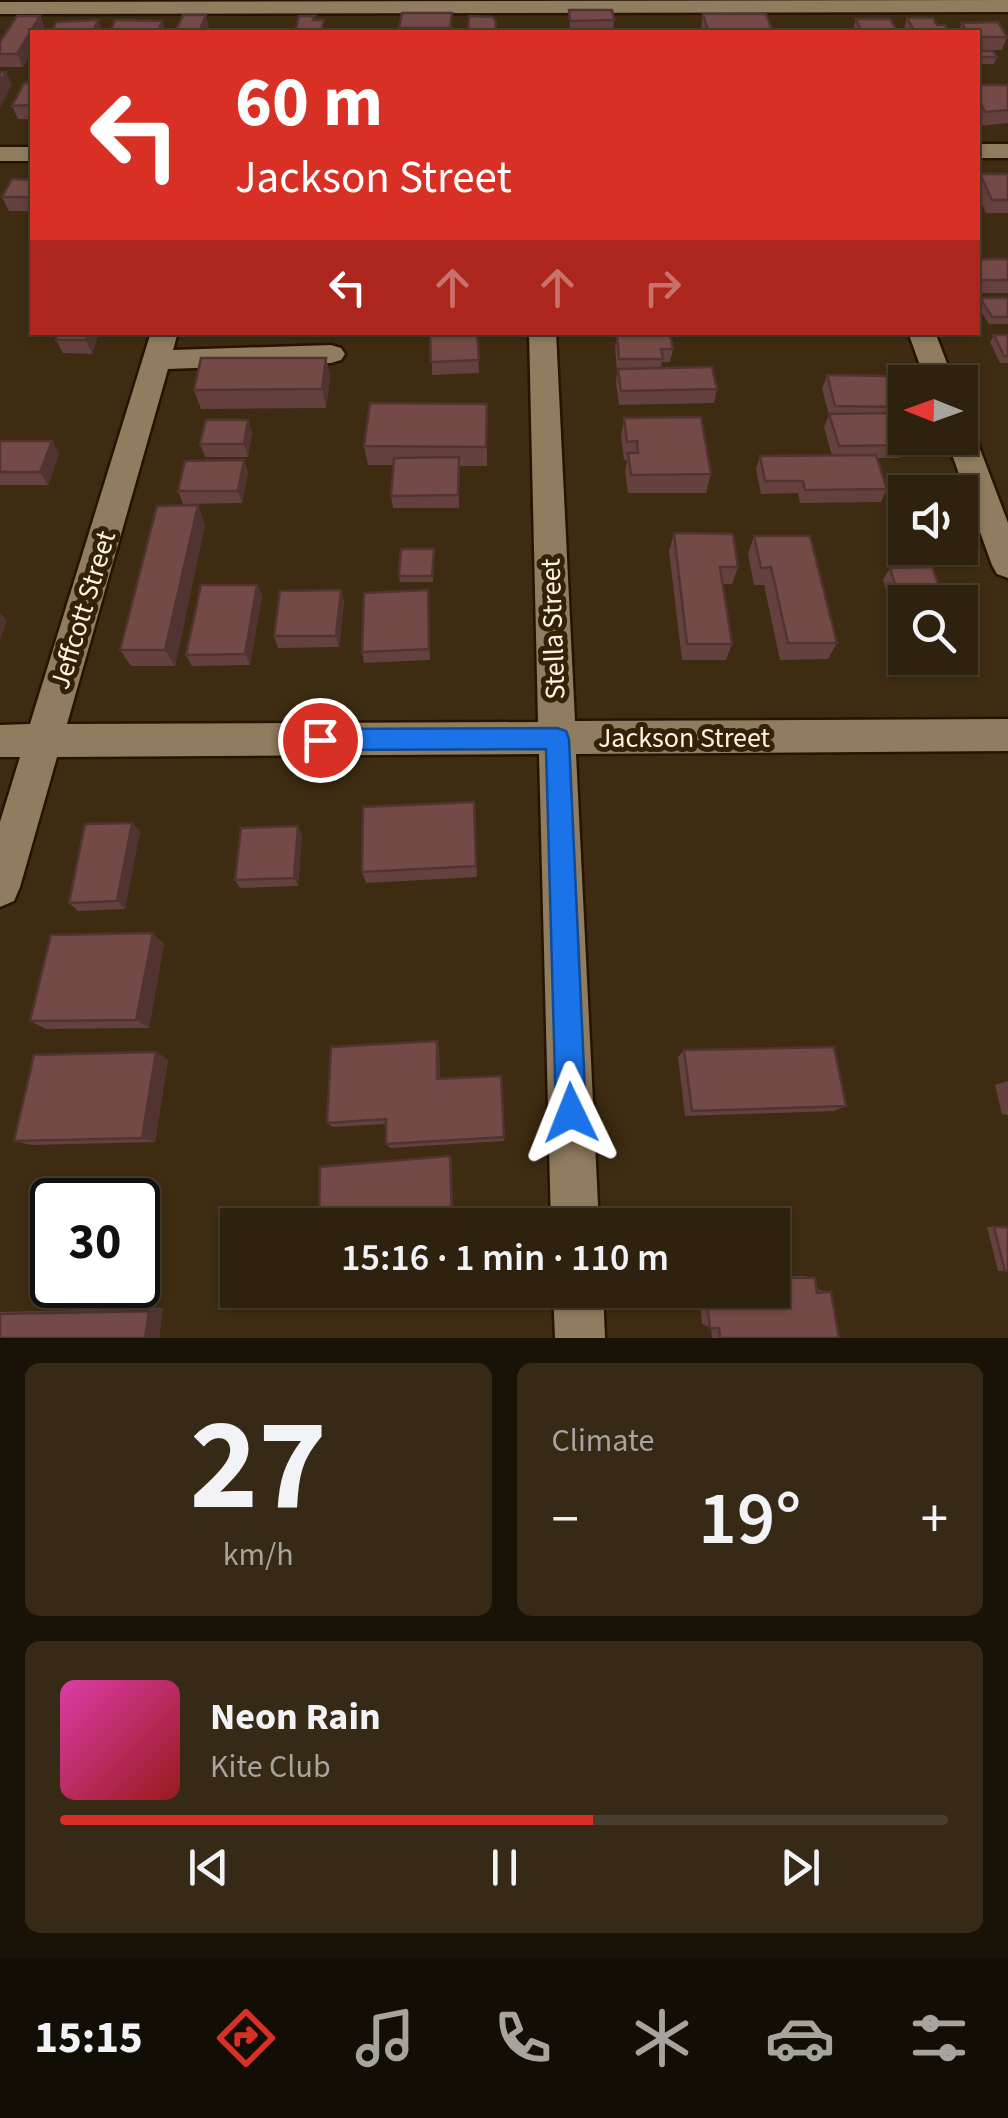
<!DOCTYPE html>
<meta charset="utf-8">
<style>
body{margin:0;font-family:"Source Sans 3",sans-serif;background:#362916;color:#f1f3f6;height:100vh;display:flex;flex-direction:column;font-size:38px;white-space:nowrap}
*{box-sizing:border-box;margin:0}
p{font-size:32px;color:#a7a39d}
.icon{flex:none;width:55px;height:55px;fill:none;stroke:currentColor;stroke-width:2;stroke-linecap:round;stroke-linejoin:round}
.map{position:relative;height:1338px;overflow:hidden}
.drawer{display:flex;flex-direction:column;gap:25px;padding:25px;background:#191207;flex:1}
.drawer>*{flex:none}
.guide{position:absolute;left:30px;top:30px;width:950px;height:305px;border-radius:0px;box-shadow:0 2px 8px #0004,0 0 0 2px #493e2e;background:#d93025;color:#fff;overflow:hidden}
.needle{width:65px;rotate:271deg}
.fabs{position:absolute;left:888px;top:365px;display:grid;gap:20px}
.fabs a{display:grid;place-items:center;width:90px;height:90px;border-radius:0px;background:#2e210d;box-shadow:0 2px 8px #0004,0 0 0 2px #493e2e;font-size:50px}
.speed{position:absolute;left:30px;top:1178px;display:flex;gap:20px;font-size:50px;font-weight:700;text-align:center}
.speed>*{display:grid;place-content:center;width:130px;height:130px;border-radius:50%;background:#2e210d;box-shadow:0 2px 8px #0004,0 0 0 2px #493e2e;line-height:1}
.speed .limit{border:5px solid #111;border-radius:15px;background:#fff;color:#111}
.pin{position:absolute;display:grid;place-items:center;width:85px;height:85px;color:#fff;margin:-42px;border:5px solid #fff;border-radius:50%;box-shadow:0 2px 10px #0007}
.me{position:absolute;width:110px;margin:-55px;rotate:358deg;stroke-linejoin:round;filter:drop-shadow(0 0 8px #0008)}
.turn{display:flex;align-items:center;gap:35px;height:210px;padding:0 40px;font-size:45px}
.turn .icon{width:130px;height:130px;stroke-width:2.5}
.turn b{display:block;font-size:70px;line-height:85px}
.lanes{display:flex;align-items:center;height:95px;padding:0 40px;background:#0003;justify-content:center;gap:50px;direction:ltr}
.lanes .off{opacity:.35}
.big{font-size:75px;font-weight:600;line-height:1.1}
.drawer .tile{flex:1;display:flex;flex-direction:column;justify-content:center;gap:15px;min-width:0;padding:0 35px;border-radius:15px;background:#362916}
.drawer .dial{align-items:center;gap:0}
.dial b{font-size:130px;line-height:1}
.song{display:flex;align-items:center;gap:30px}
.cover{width:120px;height:120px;border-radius:15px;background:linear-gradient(135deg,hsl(320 70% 55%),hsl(0 70% 35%))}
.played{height:10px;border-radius:5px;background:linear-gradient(90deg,#d93025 60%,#493e2e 60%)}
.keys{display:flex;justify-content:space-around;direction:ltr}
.heat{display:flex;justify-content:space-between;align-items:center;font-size:55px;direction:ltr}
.drawer .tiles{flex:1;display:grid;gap:25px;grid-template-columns:1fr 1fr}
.tile:last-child{grid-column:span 2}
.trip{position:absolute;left:220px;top:1208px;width:570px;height:100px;border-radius:0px;background:#2e210d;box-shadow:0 2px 8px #0004,0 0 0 2px #493e2e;font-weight:600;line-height:100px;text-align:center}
.tabs{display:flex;height:160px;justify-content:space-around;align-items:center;background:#120d05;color:#a7a39d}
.tabs .icon{width:70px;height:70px}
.tabs .current{color:#d93025}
.tabs b{font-size:45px;color:#f1f3f6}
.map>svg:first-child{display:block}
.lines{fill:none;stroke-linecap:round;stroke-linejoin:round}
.minor-casing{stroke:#241400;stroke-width:5}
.minor{fill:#907c5f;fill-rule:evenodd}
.wall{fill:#64403e}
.shaded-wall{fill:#513432}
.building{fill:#744a48;stroke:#513432;stroke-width:2.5}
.route{fill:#1a73e8;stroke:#114b97;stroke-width:2.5}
.labels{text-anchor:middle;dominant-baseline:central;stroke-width:10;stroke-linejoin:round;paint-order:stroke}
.street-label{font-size:28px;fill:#fef3e3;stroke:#332207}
</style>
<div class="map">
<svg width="1008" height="1338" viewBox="0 0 1008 1338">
<rect width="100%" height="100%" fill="#3d2c11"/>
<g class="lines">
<!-- minor casing -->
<g class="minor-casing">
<path id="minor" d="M 1008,0 L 1008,12 L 0,14 L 0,2 Z
M 978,144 L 1008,144 L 1008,158 L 978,158 Z
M 0,147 L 32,147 L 32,161 L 0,161 Z
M 151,332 L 178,332 L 173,350 L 331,345 L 341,348 L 345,354 L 341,360 L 331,363 L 168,369 L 67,724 L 538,722 L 529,332 L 556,332 L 575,721 L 1008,719 L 1008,751 L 576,754 L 599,1225 L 551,1225 L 539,754 L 57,757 L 20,887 L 14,901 L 0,907 L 0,822 L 20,757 L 0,757 L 0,725 L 30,724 Z
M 908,332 L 935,332 L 954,382 L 926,382 Z
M 960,425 L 970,429 L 975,436 L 1008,523 L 1008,578 L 997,574 L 992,565 L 946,438 L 960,438 Z
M 553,1290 L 603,1290 L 605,1338 L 555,1338 Z"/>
</g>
<!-- minor -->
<use href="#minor" class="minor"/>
</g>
<!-- wall -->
<path class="wall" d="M 569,10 L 614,20 L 613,32 L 570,32 Z
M 703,14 L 773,32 L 703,32 L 701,28 Z
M 40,16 L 45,29 L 43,32 L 32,32 L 32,50 L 23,67 L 0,67 L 0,42 Z
M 907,18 L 937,25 L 949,32 L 903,32 Z
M 856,19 L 898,32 L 852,32 Z
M 962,23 L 1007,37 L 1002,50 L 978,50 L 978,32 L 958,32 Z
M 452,26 L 452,32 L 400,32 L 399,28 Z
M 978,51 L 997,57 L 994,64 L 978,64 Z
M 32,83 L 32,119 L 18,119 L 12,106 Z
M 978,85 L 1008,85 L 1008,123 L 979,126 L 978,123 Z
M 980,174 L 1008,174 L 1008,213 L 986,213 L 978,195 L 978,179 Z
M 32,180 L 32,211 L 9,211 L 2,197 Z
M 978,259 L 1008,259 L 1008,293 L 978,293 Z
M 980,298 L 1008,298 L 1008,324 L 989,324 L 978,307 Z
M 99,332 L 92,354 L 63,353 L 56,340 Z
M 405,332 L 477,333 L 479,373 L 432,375 L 432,334 L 406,334 Z
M 617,335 L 673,349 L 670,362 L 662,362 L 661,368 L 717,389 L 714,403 L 619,405 L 616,383 L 617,372 L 615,348 Z
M 994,335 L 1008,335 L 1008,363 L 1000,363 L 990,342 Z
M 326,358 L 330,377 L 326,408 L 201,409 L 194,390 Z
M 827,375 L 897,407 L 893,417 L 895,422 L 914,441 L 907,454 L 901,454 L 899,458 L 877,458 L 887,489 L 881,502 L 800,503 L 798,493 L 761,494 L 756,469 L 760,456 L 832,456 L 824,427 L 829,415 L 822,389 Z
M 487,404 L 487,466 L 459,466 L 459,508 L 393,508 L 391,496 L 393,465 L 368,465 L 364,446 Z
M 624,418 L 711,474 L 706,493 L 628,493 L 625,471 L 627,460 L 624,460 L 621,437 Z
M 248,420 L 252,433 L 248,457 L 205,457 L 200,444 Z
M 0,441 L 52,441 L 59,454 L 48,485 L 0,485 Z
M 244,460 L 248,473 L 242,503 L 183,504 L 178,491 Z
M 205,524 L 175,666 L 131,666 L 120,650 Z
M 674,533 L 738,567 L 732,584 L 723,584 L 732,644 L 726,660 L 682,660 L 669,551 Z
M 754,536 L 837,643 L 828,659 L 780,660 L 764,585 L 754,585 L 748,554 Z
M 434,555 L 433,582 L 400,582 L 399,576 Z
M 890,568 L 905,602 L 905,653 L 883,580 Z
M 257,585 L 262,596 L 250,665 L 192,666 L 186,655 Z
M 341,590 L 344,602 L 339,647 L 278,648 L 274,636 Z
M 429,602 L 430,660 L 364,663 L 362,652 Z
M 474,802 L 477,877 L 366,883 L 362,872 Z
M 140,831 L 125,909 L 78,911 L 69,903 Z
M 302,835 L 298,886 L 240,888 L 235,880 Z
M 164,944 L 149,1028 L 46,1029 L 30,1021 Z
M 439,1048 L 440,1079 L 501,1076 L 504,1141 L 390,1148 L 386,1144 L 386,1124 L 333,1127 L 327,1123 Z
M 684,1050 L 846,1106 L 834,1111 L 685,1116 L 678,1057 Z
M 168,1059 L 155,1142 L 31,1145 L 14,1141 Z
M 1008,1081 L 1008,1115 L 1002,1114 L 995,1085 Z
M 987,1227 L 1008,1227 L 1008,1271 L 998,1271 Z
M 803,1276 L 815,1278 L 817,1290 L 831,1292 L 839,1338 L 712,1338 L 711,1328 L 702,1324 L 699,1290 L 772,1290 L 772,1277 Z
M 163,1308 L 159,1338 L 0,1338 L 0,1312 Z"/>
<!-- shaded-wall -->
<path class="shaded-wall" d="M 206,15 L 209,28 L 208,32 L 199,32 Z
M 40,16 L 45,29 L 43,32 L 32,32 L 32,50 L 23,67 L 17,54 Z
M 98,20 L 103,32 L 93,32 Z
M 162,21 L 166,32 L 158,32 Z
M 6,72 L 12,85 L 0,107 L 0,83 Z
M 88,332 L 99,332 L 92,354 L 86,340 Z
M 326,358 L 330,377 L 326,408 L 322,389 Z
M 248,420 L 252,433 L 248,457 L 244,444 Z
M 52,441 L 59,454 L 48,485 L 40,472 Z
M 244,460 L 248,473 L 242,503 L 238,491 Z
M 198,505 L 205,524 L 175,666 L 165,650 Z
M 257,585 L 262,596 L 250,665 L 245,654 Z
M 341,590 L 344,602 L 339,647 L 336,636 Z
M 428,590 L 429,602 L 430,660 L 429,649 Z
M 0,612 L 7,621 L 0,640 Z
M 132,823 L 140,831 L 125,909 L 117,901 Z
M 298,826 L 302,835 L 298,886 L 294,878 Z
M 153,933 L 164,944 L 149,1028 L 136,1020 Z
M 437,1041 L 439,1048 L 440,1085 L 437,1079 Z
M 156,1052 L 168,1059 L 155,1142 L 142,1138 Z
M 450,1156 L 452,1159 L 454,1225 L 452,1225 Z
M 163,1308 L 159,1338 L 145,1338 L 149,1311 Z"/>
<!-- building -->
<path class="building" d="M 569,10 L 612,10 L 614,20 L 570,21 Z
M 402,13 L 452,13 L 450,28 L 399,28 Z
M 703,14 L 766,14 L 773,32 L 708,30 Z
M 183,15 L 206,15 L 199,32 L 175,32 Z
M 17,16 L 40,16 L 17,54 L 0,54 L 0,42 Z
M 299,16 L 315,16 L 313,20 L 324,20 L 321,32 L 295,32 Z
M 469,16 L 493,17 L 496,22 L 495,32 L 468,32 Z
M 907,18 L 933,18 L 937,25 L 945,25 L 949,32 L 915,32 Z
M 856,19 L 890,19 L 898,32 L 861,30 Z
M 98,20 L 93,32 L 52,32 L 56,22 Z
M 115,20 L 162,21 L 158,32 L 110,32 Z
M 998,22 L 1007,37 L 978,37 L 978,32 L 967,32 L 962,23 Z
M 978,51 L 993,51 L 997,57 L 978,57 Z
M 0,72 L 6,72 L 0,83 Z
M 24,83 L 32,83 L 32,105 L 12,106 Z
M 978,85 L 1008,85 L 1008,110 L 985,112 L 978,98 Z
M 980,174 L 1008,174 L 1008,200 L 992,200 Z
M 12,179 L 32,180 L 32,197 L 2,197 Z
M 978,259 L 1008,259 L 1008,280 L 978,280 Z
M 980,298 L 1008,298 L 1008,317 L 992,317 Z
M 58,332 L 88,332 L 86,340 L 56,340 Z
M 477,333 L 479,360 L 431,362 L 430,335 Z
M 670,334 L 673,349 L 661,349 L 663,359 L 619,359 L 617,335 Z
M 994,335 L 1008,335 L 1008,356 L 1004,356 Z
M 201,358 L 326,358 L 322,389 L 194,390 Z
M 712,367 L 717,389 L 621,391 L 618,369 Z
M 827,375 L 888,376 L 897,407 L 835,406 Z
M 370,403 L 487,404 L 486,447 L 364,446 Z
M 891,413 L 895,422 L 905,422 L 905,438 L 912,438 L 914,441 L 904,441 L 905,445 L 839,446 L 829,414 Z
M 701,417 L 711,474 L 631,475 L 628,453 L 638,453 L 637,441 L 627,442 L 624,418 Z
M 206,420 L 248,420 L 244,444 L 200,444 Z
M 0,441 L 52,441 L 40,472 L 0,472 Z
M 876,455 L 887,489 L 805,490 L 803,481 L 765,481 L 760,456 Z
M 459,457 L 458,495 L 391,496 L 394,458 Z
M 244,460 L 238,491 L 178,491 L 185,461 Z
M 198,505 L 165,650 L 120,650 L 157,506 Z
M 674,533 L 733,534 L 738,567 L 720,567 L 732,644 L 687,644 Z
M 754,536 L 810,536 L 837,643 L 788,643 L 771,567 L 761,568 Z
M 401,549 L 434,549 L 432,576 L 399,576 Z
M 932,567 L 945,602 L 905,602 L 905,617 L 890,568 Z
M 201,585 L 257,585 L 245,654 L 186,655 Z
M 341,590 L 336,636 L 274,636 L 280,591 Z
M 428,590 L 429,649 L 362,652 L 364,593 Z
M 474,802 L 476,866 L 362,872 L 363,807 Z
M 132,823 L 117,901 L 69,903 L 85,824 Z
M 298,826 L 294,878 L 235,880 L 241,828 Z
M 153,933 L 136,1020 L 30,1021 L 51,935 Z
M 437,1041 L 437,1079 L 501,1076 L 504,1137 L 386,1144 L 386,1119 L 327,1123 L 331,1047 Z
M 834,1047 L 846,1106 L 692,1111 L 684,1050 Z
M 156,1052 L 142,1138 L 14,1141 L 34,1055 Z
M 450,1156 L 452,1225 L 319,1225 L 320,1167 Z
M 994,1227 L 1008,1227 L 1008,1271 L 1005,1271 Z
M 772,1278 L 815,1278 L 817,1293 L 831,1292 L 839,1338 L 720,1338 L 719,1328 L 710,1328 L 706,1290 L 772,1290 Z
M 149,1311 L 145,1338 L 0,1338 L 0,1314 Z"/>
<!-- route -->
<path class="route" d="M 557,728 L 566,731 L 569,739 L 586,1113 L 582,1123 L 571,1128 L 561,1123 L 556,1113 L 546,749 L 320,750 L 312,747 L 308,740 L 312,732 L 320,729 Z"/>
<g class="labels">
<!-- street labels -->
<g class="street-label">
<text transform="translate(83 610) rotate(-73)">Jeffcott Street</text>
<text transform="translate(553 629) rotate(-92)">Stella Street</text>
<text x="684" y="738">Jackson Street</text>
</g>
</g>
</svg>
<div class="fabs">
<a><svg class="needle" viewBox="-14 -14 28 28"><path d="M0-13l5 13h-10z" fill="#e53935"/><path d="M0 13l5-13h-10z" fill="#a7a39d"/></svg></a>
<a><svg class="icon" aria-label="sound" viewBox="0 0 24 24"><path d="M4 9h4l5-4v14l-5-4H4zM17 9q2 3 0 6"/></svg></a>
<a><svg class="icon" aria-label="search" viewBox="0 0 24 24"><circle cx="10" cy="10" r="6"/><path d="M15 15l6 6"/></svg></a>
</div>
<div class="speed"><div class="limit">30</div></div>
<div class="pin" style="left:320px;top:740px;background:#d93025"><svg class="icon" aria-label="arrive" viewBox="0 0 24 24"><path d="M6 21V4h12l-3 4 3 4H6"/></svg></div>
<svg class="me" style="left:571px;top:1113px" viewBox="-20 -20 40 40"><path d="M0-17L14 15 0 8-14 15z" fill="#1a73e8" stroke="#fff" stroke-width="4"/></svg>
<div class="trip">15:16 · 1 min · 110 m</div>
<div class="guide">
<div class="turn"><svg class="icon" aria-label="left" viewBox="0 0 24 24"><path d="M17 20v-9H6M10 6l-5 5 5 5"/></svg><div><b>60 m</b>Jackson Street</div></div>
<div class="lanes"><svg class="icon" aria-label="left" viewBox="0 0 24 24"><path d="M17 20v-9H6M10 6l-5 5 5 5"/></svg><svg class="icon off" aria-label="ahead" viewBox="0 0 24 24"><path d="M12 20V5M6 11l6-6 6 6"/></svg><svg class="icon off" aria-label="ahead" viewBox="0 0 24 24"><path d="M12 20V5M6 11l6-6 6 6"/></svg><svg class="icon off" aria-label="right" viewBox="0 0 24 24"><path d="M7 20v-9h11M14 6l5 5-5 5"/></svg></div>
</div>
</div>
<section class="drawer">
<div class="tiles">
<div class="tile dial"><b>27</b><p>km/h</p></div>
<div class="tile"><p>Climate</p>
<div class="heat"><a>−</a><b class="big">19°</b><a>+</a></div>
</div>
<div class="tile">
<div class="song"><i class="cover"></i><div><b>Neon Rain</b><p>Kite Club</p></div></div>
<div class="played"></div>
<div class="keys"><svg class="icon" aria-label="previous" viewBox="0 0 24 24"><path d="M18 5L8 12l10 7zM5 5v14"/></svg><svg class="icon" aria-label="pause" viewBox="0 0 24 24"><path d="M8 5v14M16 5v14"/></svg><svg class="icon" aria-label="next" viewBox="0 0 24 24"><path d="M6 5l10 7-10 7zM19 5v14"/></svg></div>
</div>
</div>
</section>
<nav class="tabs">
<b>15:15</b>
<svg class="icon current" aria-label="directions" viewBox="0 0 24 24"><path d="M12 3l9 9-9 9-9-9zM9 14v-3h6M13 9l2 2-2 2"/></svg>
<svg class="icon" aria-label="music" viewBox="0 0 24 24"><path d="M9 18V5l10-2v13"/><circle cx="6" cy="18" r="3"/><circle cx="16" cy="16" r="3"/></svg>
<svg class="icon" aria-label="phone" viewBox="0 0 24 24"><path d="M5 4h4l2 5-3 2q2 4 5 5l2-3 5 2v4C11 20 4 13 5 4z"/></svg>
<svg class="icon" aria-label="climate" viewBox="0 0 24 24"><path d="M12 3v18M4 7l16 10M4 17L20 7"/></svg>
<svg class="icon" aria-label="car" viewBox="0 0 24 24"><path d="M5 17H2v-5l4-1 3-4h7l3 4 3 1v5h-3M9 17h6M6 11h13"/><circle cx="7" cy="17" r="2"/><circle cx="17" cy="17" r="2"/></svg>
<svg class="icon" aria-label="filters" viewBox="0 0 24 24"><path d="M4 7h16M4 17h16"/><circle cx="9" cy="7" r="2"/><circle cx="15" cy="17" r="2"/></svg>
</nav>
